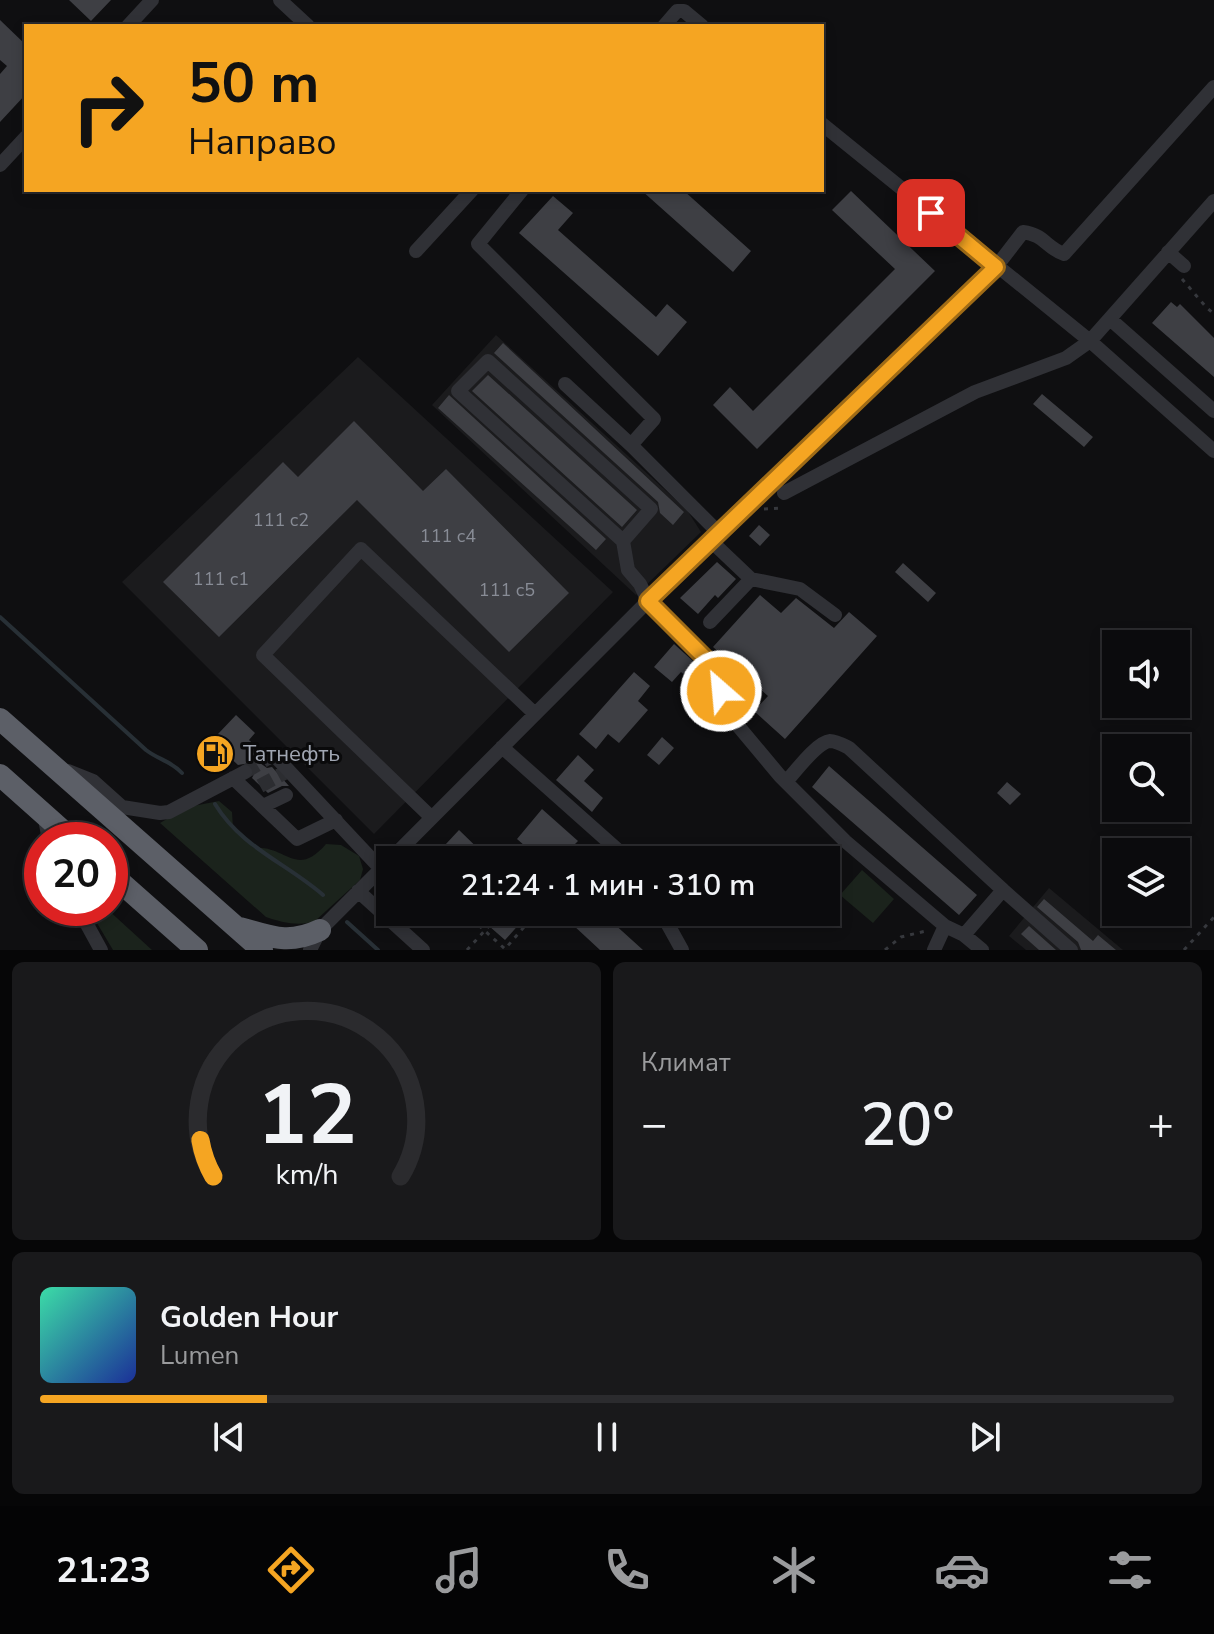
<!DOCTYPE html>
<html lang="ru">
<meta charset="utf-8">
<style>
body{margin:0;font-family:"Nunito Sans",sans-serif;background:#19191b;color:#f1f3f6;height:100vh;display:flex;flex-direction:column;font-size:30px;white-space:nowrap}
*{box-sizing:border-box;margin:0}
p{font-size:26px;color:#9a9b9d}
.icon{flex:none;width:44px;height:44px;fill:none;stroke:currentColor;stroke-width:2;stroke-linecap:round;stroke-linejoin:round}
.map{position:relative;height:950px;overflow:hidden}
.sheet{display:flex;flex-direction:column;gap:12px;padding:12px;background:#060607;flex:1}
.sheet>*{flex:none}
.hud{position:absolute;left:24px;top:24px;width:800px;height:168px;border-radius:0px;box-shadow:0 4px 12px #0003,0 0 0 2px #2b2b2e;background:#f5a522;color:#111;overflow:hidden}
.controls{position:absolute;left:1102px;top:630px;display:grid;gap:16px}
.controls a{display:grid;place-items:center;width:88px;height:88px;border-radius:0px;background:#0b0b0d;box-shadow:0 4px 12px #0003,0 0 0 2px #2b2b2e;font-size:40px}
.speed{position:absolute;left:24px;top:822px;display:flex;gap:16px;font-size:40px;font-weight:700;text-align:center}
.speed>*{display:grid;place-content:center;width:104px;height:104px;border-radius:50%;background:#0b0b0d;box-shadow:0 4px 12px #0003,0 0 0 2px #2b2b2e;line-height:1}
.speed .limit{border:12px solid #d22;background:#fff;color:#111}
.pin{position:absolute;display:grid;place-items:center;width:68px;height:68px;color:#fff;margin:-34px;border-radius:16px;box-shadow:0 4px 12px #0006}
.me{position:absolute;width:88px;margin:-44px;rotate:333deg;stroke-linejoin:round;filter:drop-shadow(0 0 6px #0008)}
.turn{display:flex;align-items:center;gap:28px;height:168px;padding:0 32px;font-size:36px}
.turn .icon{width:104px;height:104px;stroke-width:2.5}
.turn b{display:block;font-size:56px;line-height:68px}
.big{font-size:60px;font-weight:600;line-height:1.1}
.sheet .card{flex:1;display:flex;flex-direction:column;justify-content:center;gap:12px;min-width:0;padding:0 28px;border-radius:12px;background:#19191b}
.sheet .dial{align-items:center;gap:0}
.dial svg{height:208px;overflow:visible;fill:none;stroke:#2b2b2e;stroke-width:7;stroke-linecap:round;text-anchor:middle}
.dial text{fill:#f1f3f6;stroke:none}
.song{display:flex;align-items:center;gap:24px}
.cover{width:96px;height:96px;border-radius:12px;background:linear-gradient(135deg,hsl(160 70% 55%),hsl(230 70% 35%))}
.played{height:8px;border-radius:4px;background:linear-gradient(90deg,#f5a522 20%,#2b2b2e 20%)}
.keys{display:flex;justify-content:space-around;direction:ltr}
.heat{display:flex;justify-content:space-between;align-items:center;font-size:44px;direction:ltr}
.sheet .tiles{flex:1;display:grid;gap:12px;grid-template-columns:1fr 1fr}
.card:last-child{grid-column:span 2}
.trip{position:absolute;left:376px;top:846px;width:464px;height:80px;border-radius:0px;background:#0b0b0d;box-shadow:0 4px 12px #0003,0 0 0 2px #2b2b2e;font-weight:600;line-height:80px;text-align:center}
.tabs{display:flex;height:128px;justify-content:space-around;align-items:center;background:#040405;color:#9a9b9d}
.tabs .icon{width:56px;height:56px}
.tabs .selected{color:#f5a522}
.tabs b{font-size:36px;color:#f1f3f6}
.map>svg:first-child{display:block}
.built{fill:#1b1b1d}
.green{fill:#1b231c}
.lines{fill:none;stroke-linecap:round;stroke-linejoin:round}
.stream{stroke:#283036;stroke-width:4}
.building{fill:#3e3f44}
.minor-tunnel{stroke:#2c2d31;stroke-width:14;stroke-dasharray:14 7;stroke-linecap:butt}
.path{stroke:#36383d;stroke-width:3;stroke-dasharray:4 6;stroke-linecap:butt}
.minor{stroke:#303136;stroke-width:14}
.highway{stroke:#5c5f67;stroke-width:22}
.route-casing{stroke:#9f6b16;stroke-width:20}
.route{stroke:#f5a522;stroke-width:14}
.labels{text-anchor:middle;dominant-baseline:central;stroke-width:6;stroke-linejoin:round;paint-order:stroke}
.number-label{font-size:18px;fill:#888c96}
.poi-label{font-size:22px;fill:#a0a6b2;stroke:#0a0a0b;text-anchor:start}
</style>
<div class="map">
<svg width="1214" height="950" viewBox="0 0 1214 950">
<rect width="100%" height="100%" fill="#0f0f11"/>
<!-- built -->
<path class="built" d="M 496,335 L 687,510 L 701,532 L 636,595 L 432,405 Z
M 358,357 L 613,592 L 374,834 L 122,582 Z
M 1049,888 L 1123,950 L 1026,950 L 1009,936 Z"/>
<!-- green -->
<path class="green" d="M 219,801 L 232,812 L 233,828 L 254,848 C 286,845 296,879 326,844 L 341,845 L 359,856 L 363,869 L 360,880 L 315,921 C 300,927 280,922 266,917 L 160,823 L 188,807 Z
M 862,870 L 894,899 L 873,923 L 840,895 Z
M 88,908 L 106,908 L 152,950 L 113,950 Z"/>
<g class="lines">
<!-- stream -->
<path class="stream" d="M 0,617 L 146,750 C 159,760 171,761 182,773
M 215,804 C 241,847 286,863 323,895
M 347,922 L 378,950"/>
</g>
<!-- building -->
<path class="building" d="M 69,0 L 111,0 L 91,21 Z
M 0,20 L 26,45 L 26,94 L 0,122 L 0,74 L 7,66 L 0,60 Z
M 641,190 L 683,190 L 751,251 L 733,272 Z
M 851,191 L 935,271 L 757,449 L 713,405 L 730,387 L 753,411 L 895,269 L 832,210 Z
M 553,196 L 573,213 L 558,230 L 656,317 L 667,304 L 687,322 L 658,356 L 519,233 Z
M 1171,302 L 1177,307 L 1180,304 L 1214,338 L 1214,377 L 1152,323 Z
M 503,343 L 684,512 L 673,525 L 660,513 L 658,502 L 494,353 Z
M 488,375 L 637,510 L 622,527 L 472,391 Z
M 1042,394 L 1093,437 L 1084,447 L 1033,404 Z
M 449,395 L 606,539 L 596,550 L 438,408 Z
M 354,421 L 423,491 L 446,469 L 569,593 L 509,652 L 357,500 L 219,637 L 163,582 L 283,462 L 298,477 Z
M 759,525 L 770,535 L 760,546 L 749,536 Z
M 717,562 L 736,579 L 718,598 L 715,595 L 698,614 L 680,598 Z
M 903,563 L 936,593 L 928,602 L 895,572 Z
M 760,595 L 781,613 L 796,598 L 834,628 L 849,612 L 877,636 L 785,739 L 754,711 L 768,696 L 713,647 Z
M 674,644 L 704,671 L 706,677 L 698,687 L 681,672 L 672,682 L 654,667 Z
M 634,672 L 650,686 L 638,701 L 648,710 L 619,743 L 608,734 L 596,749 L 579,734 Z
M 236,715 L 255,733 L 249,740 L 261,751 L 258,757 L 260,763 L 267,768 L 272,767 L 289,786 L 282,786 L 268,793 L 252,778 L 255,772 L 250,763 L 238,765 L 224,752 L 212,765 L 200,753 Z
M 662,737 L 674,748 L 659,765 L 647,755 Z
M 578,755 L 594,770 L 584,781 L 603,798 L 592,812 L 556,780 Z
M 829,766 L 977,895 L 959,915 L 812,787 Z
M 1007,782 L 1021,794 L 1010,805 L 997,793 Z
M 542,809 L 578,841 L 569,850 L 580,860 L 541,860 L 517,839 Z
M 459,830 L 490,860 L 431,860 Z
M 1044,899 L 1093,941 L 1098,935 L 1116,950 L 1081,950 L 1078,942 L 1037,907 Z
M 473,912 L 530,912 L 505,940 Z
M 559,912 L 601,912 L 643,950 L 600,950 Z
M 1029,926 L 1056,950 L 1039,950 L 1021,934 Z"/>
<g class="lines">
<!-- minor-tunnel -->
<path class="minor-tunnel" d="M 245,772 L 268,758
M 260,786 L 284,773"/>
<!-- path -->
<path class="path" d="M 1182,279 L 1206,307 L 1214,314
M 764,509 L 781,508
M 582,860 L 595,845
M 809,860 L 834,847
M 464,912 L 505,949 L 537,912
M 683,926 L 710,912
M 467,950 L 489,926
M 885,950 L 901,937 L 926,931
M 1184,950 L 1214,917"/>
<!-- minor -->
<path class="minor" d="M 280,0 L 308,26
M 128,26 L 152,0
M 664,26 L 677,11 L 684,11 L 702,26
M 822,124 L 1090,341 L 1214,451
M 0,165 L 26,137
M 522,190 L 478,244 L 654,419 L 631,445
M 416,251 L 472,190
M 1168,252 L 1184,266
M 1110,319 L 1214,411
M 565,384 L 631,445 L 718,532
M 784,493 L 975,392 L 1066,358 L 1090,341 L 1214,201
M 710,540 L 751,579 L 800,589 L 835,615
M 623,541 L 651,509 L 488,361 L 458,391 L 623,541 L 628,570 L 640,584 L 648,601 L 713,666 L 729,715 L 780,776 L 845,841 L 945,926 L 964,935 L 982,950
M 710,622 L 751,579
M 502,747 L 629,860
M 268,758 L 274,755 L 380,868
M 68,771 L 93,781 L 122,807 L 160,813 L 169,812 L 245,772
M 233,778 L 297,839 L 336,820
M 786,782 C 795,772 817,742 830,741 C 836,741 843,745 849,748 L 1003,890
M 263,806 L 286,795
M 44,814 L 49,840
M 431,817 L 263,655 L 361,549 L 535,714
M 358,891 L 423,950
M 78,908 L 101,950
M 661,912 L 682,950
M 964,935 L 1003,890 L 1071,950
M 310,950 L 320,930 L 648,601 L 996,267 L 1023,232 C 1045,235 1045,247 1064,254 L 1214,87
M 934,950 L 945,926"/>
<!-- highway -->
<path class="highway" d="M 0,719 L 262,950
M 0,775 L 73,840
M 110,873 L 197,950
M 240,928 C 272,937 288,945 320,930"/>
</g>
<g class="lines">
<!-- route casing -->
<g class="route-casing">
<path id="route" d="M 721,691 L 713,666 L 648,601 L 996,267 L 931,213"/>
</g>
<!-- route -->
<use href="#route" class="route"/>
</g>
<!-- icons -->
<defs>
<g id="fuel-disc" transform="scale(2)"><circle r="9.5" fill="#f5a522" stroke="#0a0a0b"/><path d="M-5.5-6h7V0h2V4h1.3V-2.5L3-4.5l.8-.8L6-3V5H2.5V1h-1V6h-7ZM-4.2-4.7v3.2H.2V-4.7Z" fill="#111"/></g>
</defs>
<g fill-rule="evenodd">
<use href="#fuel-disc" x="215" y="754"/>
</g>
<g class="labels">
<!-- number labels -->
<g class="number-label">
<text x="281" y="520">111 с2</text>
<text x="448" y="536">111 с4</text>
<text x="221" y="579">111 с1</text>
<text x="507" y="590">111 с5</text>
</g>
<!-- poi labels -->
<g class="poi-label">
<text x="243" y="754">Татнефть</text>
</g>
</g>
</svg>
<div class="controls">
<a><svg class="icon" aria-label="sound" viewBox="0 0 24 24"><path d="M4 9h4l5-4v14l-5-4H4zM17 9q2 3 0 6"/></svg></a>
<a><svg class="icon" aria-label="search" viewBox="0 0 24 24"><circle cx="10" cy="10" r="6"/><path d="M15 15l6 6"/></svg></a>
<a><svg class="icon" aria-label="layers" viewBox="0 0 24 24"><path d="M12 4l9 5-9 5-9-5zM3 14l9 5 9-5"/></svg></a>
</div>
<div class="speed"><div class="limit">20</div></div>
<div class="pin" style="left:931px;top:213px;background:#d93025"><svg class="icon" aria-label="arrive" viewBox="0 0 24 24"><path d="M6 21V4h12l-3 4 3 4H6"/></svg></div>
<svg class="me" style="left:721px;top:691px" viewBox="-20 -20 40 40"><circle r="17" fill="#f5a522" stroke="#fff" stroke-width="3"/><path d="M0-11L8 9 0 5-8 9z" fill="#fff"/></svg>
<div class="trip">21:24 · 1 мин · 310 m</div>
<div class="hud">
<div class="turn"><svg class="icon" aria-label="right" viewBox="0 0 24 24"><path d="M7 20v-9h11M14 6l5 5-5 5"/></svg><div><b>50 m</b>Направо</div></div>
</div>
</div>
<section class="sheet">
<div class="tiles">
<div class="card dial"><svg viewBox="0 0 100 80">
<path d="M14 69A42 42 0 1 1 86 69"/>
<path d="M14 69A42 42 0 0 1 9 55" stroke="#f5a522"/>
<text x="50" y="56" font-size="32" font-weight="700">12</text>
<text x="50" y="72" font-size="11">km/h</text>
</svg></div>
<div class="card"><p>Климат</p>
<div class="heat"><a>−</a><b class="big">20°</b><a>+</a></div>
</div>
<div class="card">
<div class="song"><i class="cover"></i><div><b>Golden Hour</b><p>Lumen</p></div></div>
<div class="played"></div>
<div class="keys"><svg class="icon" aria-label="previous" viewBox="0 0 24 24"><path d="M18 5L8 12l10 7zM5 5v14"/></svg><svg class="icon" aria-label="pause" viewBox="0 0 24 24"><path d="M8 5v14M16 5v14"/></svg><svg class="icon" aria-label="next" viewBox="0 0 24 24"><path d="M6 5l10 7-10 7zM19 5v14"/></svg></div>
</div>
</div>
</section>
<nav class="tabs">
<b>21:23</b>
<svg class="icon selected" aria-label="directions" viewBox="0 0 24 24"><path d="M12 3l9 9-9 9-9-9zM9 14v-3h6M13 9l2 2-2 2"/></svg>
<svg class="icon" aria-label="music" viewBox="0 0 24 24"><path d="M9 18V5l10-2v13"/><circle cx="6" cy="18" r="3"/><circle cx="16" cy="16" r="3"/></svg>
<svg class="icon" aria-label="phone" viewBox="0 0 24 24"><path d="M5 4h4l2 5-3 2q2 4 5 5l2-3 5 2v4C11 20 4 13 5 4z"/></svg>
<svg class="icon" aria-label="climate" viewBox="0 0 24 24"><path d="M12 3v18M4 7l16 10M4 17L20 7"/></svg>
<svg class="icon" aria-label="car" viewBox="0 0 24 24"><path d="M5 17H2v-5l4-1 3-4h7l3 4 3 1v5h-3M9 17h6M6 11h13"/><circle cx="7" cy="17" r="2"/><circle cx="17" cy="17" r="2"/></svg>
<svg class="icon" aria-label="filters" viewBox="0 0 24 24"><path d="M4 7h16M4 17h16"/><circle cx="9" cy="7" r="2"/><circle cx="15" cy="17" r="2"/></svg>
</nav>
